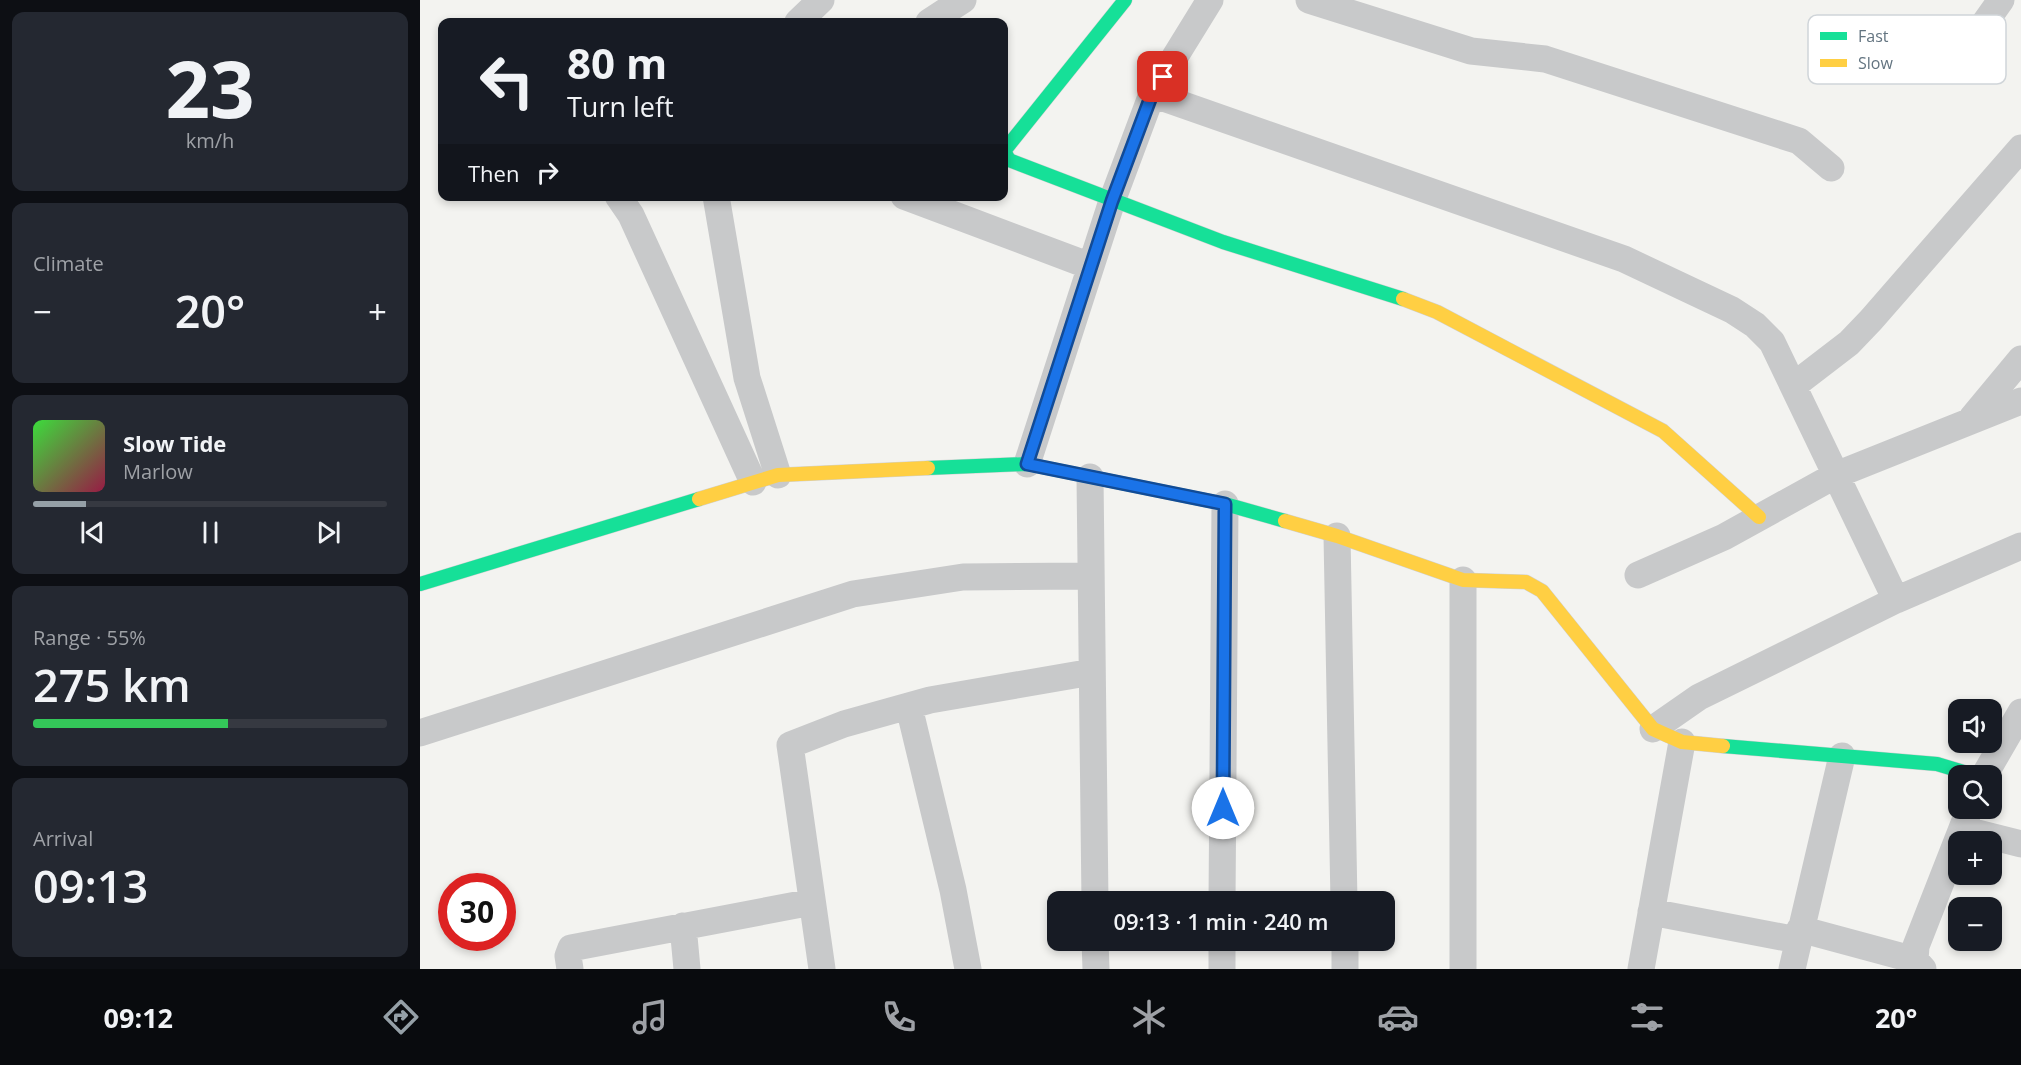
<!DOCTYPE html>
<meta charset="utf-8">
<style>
body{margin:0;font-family:"Open Sans",sans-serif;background:#242831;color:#f1f3f6;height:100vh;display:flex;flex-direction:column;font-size:22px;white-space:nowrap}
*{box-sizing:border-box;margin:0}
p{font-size:20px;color:#9ea1a6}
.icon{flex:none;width:33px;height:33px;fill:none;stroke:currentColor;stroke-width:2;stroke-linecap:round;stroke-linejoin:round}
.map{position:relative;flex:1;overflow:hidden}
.side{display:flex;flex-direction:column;gap:12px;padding:12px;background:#0d0f14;width:420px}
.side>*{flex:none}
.hud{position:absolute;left:18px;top:18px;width:570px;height:183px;border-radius:12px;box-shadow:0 3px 9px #0003;background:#171b24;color:#f1f3f6;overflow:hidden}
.fabs{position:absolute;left:1528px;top:699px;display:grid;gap:12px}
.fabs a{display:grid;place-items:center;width:54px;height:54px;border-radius:12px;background:#171b24;box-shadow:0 3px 9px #0003;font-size:30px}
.speed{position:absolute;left:18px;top:873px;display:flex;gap:12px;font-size:30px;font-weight:700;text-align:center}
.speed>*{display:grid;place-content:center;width:78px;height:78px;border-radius:50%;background:#171b24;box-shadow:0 3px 9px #0003;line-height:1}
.speed .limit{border:9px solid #d22;background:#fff;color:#111}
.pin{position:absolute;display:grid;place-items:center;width:51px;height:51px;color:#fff;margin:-26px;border-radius:12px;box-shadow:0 3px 9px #0006}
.me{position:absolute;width:66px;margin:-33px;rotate:0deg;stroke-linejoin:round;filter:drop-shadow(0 0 4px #0008)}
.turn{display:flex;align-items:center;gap:21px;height:126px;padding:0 30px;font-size:27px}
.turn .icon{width:78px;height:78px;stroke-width:2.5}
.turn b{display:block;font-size:42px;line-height:51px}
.then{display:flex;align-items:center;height:57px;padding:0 30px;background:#0003;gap:12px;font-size:22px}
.big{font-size:45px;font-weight:600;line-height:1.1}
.side .widget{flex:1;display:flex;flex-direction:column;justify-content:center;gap:9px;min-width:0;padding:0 21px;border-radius:12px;background:#242831}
.side .dial{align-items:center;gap:0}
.dial b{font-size:78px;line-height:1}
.song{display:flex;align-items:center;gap:18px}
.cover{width:72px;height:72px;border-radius:9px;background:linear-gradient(135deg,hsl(120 70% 55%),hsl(340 70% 35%))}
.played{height:6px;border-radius:3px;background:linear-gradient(90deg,#95a0a7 15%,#363941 15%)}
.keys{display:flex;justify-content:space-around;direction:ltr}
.heat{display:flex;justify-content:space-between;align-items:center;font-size:33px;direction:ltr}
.charge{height:9px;border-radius:4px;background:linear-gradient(90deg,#34c759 55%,#363941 0)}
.trip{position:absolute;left:627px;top:891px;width:348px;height:60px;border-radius:12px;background:#171b24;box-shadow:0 3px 9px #0003;font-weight:600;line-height:60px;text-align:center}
.dock{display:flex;height:96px;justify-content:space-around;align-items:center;background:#090b0e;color:#9ea1a6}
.dock .icon{width:42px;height:42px}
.dock .on{color:#95a0a7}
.dock b{font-size:27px;color:#f1f3f6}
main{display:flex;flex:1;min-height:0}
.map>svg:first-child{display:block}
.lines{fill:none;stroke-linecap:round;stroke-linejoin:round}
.fast-casing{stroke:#d0d1d1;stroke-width:15}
.slow-casing{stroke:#d0d1d1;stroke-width:15}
.street{stroke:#c8c9ca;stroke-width:27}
.fast{stroke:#16e098;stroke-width:14}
.slow{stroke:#ffcf43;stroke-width:14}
.route-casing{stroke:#114b97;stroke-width:15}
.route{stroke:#1a73e8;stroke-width:10}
.key{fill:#fff;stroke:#d0d5d9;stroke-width:1.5}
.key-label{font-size:16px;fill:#637480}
</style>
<main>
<section class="side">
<div class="widget dial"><b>23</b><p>km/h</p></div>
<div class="widget"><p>Climate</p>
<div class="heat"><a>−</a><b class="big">20°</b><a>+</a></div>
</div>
<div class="widget">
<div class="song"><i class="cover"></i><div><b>Slow Tide</b><p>Marlow</p></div></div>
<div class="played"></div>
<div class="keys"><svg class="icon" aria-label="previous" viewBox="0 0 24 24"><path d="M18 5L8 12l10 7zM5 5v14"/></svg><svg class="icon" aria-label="pause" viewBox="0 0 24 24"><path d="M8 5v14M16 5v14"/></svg><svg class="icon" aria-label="next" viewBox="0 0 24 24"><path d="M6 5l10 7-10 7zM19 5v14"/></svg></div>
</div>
<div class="widget"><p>Range · 55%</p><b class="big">275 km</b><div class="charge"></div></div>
<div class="widget"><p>Arrival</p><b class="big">09:13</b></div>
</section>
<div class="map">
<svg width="1601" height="969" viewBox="0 0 1601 969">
<rect width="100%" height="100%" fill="#f3f3f0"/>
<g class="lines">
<!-- fast casing -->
<g class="fast-casing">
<path id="fast" d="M 705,0 L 584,151 L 589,160 L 803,242 L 983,299
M 508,468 L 607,464 L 805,504 L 865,521
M 0,584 L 279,499
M 1303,746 L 1517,764 L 1557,776"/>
</g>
<!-- slow casing -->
<g class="slow-casing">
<path id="slow" d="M 983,299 L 1017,312 L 1243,431 L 1339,517
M 279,499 L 358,475 L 508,468
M 865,521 L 917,536 L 1043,580 L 1106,582 L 1122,591 L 1233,729 L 1262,742 L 1303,746"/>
</g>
<!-- street -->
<path class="street" d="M 889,0 L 1051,51 L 1125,59 L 1379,141 L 1411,168
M 378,22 L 401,0
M 509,22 L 543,0
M 1559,31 L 1581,0
M 732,94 L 1204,259 L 1312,310 L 1335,325 L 1352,342 L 1476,600
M 198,196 L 211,215 L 333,482
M 296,196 L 327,378 L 358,475
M 484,196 L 670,266
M 1373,386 L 1429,343 L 1451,320 L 1601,148
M 1552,418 L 1601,359
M 607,464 L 692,201 L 732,94 L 790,0
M 670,477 L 675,902
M 917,536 L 924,902
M 1218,575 L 1304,537 L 1416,475 L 1601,401
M 489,707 L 533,890 L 548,969
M 1233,729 L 1279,697 L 1476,600 L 1601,546
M 0,733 L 433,594 L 543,577 L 671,576
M 1564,776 L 1601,712
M 1542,829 L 1601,844
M 802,902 L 805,504
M 1231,912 L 1377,940
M 263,926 L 267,969
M 1380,929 L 1495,960
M 675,940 L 676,969
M 925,940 L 925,969
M 150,969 L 148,956 L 151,948 L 392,902
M 402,969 L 370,745 L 424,724 L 510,700 L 672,672
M 802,969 L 802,940
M 1043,969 L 1043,580
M 1221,969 L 1262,742
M 1372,969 L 1422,756
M 1503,969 L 1495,960 L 1496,946 L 1550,808"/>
<!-- fast -->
<use href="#fast" class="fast"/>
<!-- slow -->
<use href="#slow" class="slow"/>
</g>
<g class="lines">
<!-- route casing -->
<g class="route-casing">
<path id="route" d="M 743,77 L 732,94 L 692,201 L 607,464 L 805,504 L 803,808"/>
</g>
<!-- route -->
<use href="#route" class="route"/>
</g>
<!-- legend -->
<rect x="1388" y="15" width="198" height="69" rx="9" class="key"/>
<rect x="1400" y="32" width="27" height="8" fill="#16e098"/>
<rect x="1400" y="59" width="27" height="8" fill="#ffcf43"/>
<g class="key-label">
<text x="1438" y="42">Fast</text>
<text x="1438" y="69">Slow</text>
</g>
</svg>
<div class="fabs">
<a><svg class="icon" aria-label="sound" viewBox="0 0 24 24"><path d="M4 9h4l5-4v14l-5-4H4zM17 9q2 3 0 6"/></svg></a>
<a><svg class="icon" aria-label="search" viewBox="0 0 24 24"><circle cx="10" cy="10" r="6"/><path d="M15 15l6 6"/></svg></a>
<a>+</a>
<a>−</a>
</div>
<div class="speed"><div class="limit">30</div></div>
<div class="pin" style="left:743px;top:77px;background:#d93025"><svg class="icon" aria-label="arrive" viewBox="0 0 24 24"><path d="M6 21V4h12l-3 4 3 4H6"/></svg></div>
<svg class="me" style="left:803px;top:808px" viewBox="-20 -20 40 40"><circle r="19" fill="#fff"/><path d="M0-13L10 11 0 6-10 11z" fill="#1a73e8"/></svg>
<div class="trip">09:13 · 1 min · 240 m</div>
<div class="hud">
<div class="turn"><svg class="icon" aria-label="left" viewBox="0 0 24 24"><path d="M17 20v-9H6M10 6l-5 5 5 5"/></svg><div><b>80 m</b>Turn left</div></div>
<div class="then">Then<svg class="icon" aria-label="right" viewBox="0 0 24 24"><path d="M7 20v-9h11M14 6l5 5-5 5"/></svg></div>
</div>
</div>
</main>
<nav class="dock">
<b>09:12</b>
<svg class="icon on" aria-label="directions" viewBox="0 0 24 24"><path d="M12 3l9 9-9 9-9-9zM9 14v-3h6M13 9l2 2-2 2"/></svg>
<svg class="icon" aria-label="music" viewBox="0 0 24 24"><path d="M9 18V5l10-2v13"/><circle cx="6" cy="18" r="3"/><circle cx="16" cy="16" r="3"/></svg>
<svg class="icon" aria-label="phone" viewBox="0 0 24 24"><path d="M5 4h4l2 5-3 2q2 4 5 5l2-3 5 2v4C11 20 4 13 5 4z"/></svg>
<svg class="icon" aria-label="climate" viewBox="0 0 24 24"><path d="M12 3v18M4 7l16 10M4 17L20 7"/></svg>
<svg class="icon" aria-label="car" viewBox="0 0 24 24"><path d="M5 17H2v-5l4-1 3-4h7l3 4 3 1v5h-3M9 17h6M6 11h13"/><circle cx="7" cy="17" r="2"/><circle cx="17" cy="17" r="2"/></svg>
<svg class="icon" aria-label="filters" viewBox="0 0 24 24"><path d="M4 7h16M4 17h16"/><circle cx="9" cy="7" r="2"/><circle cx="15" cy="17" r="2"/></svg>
<b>20°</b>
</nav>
